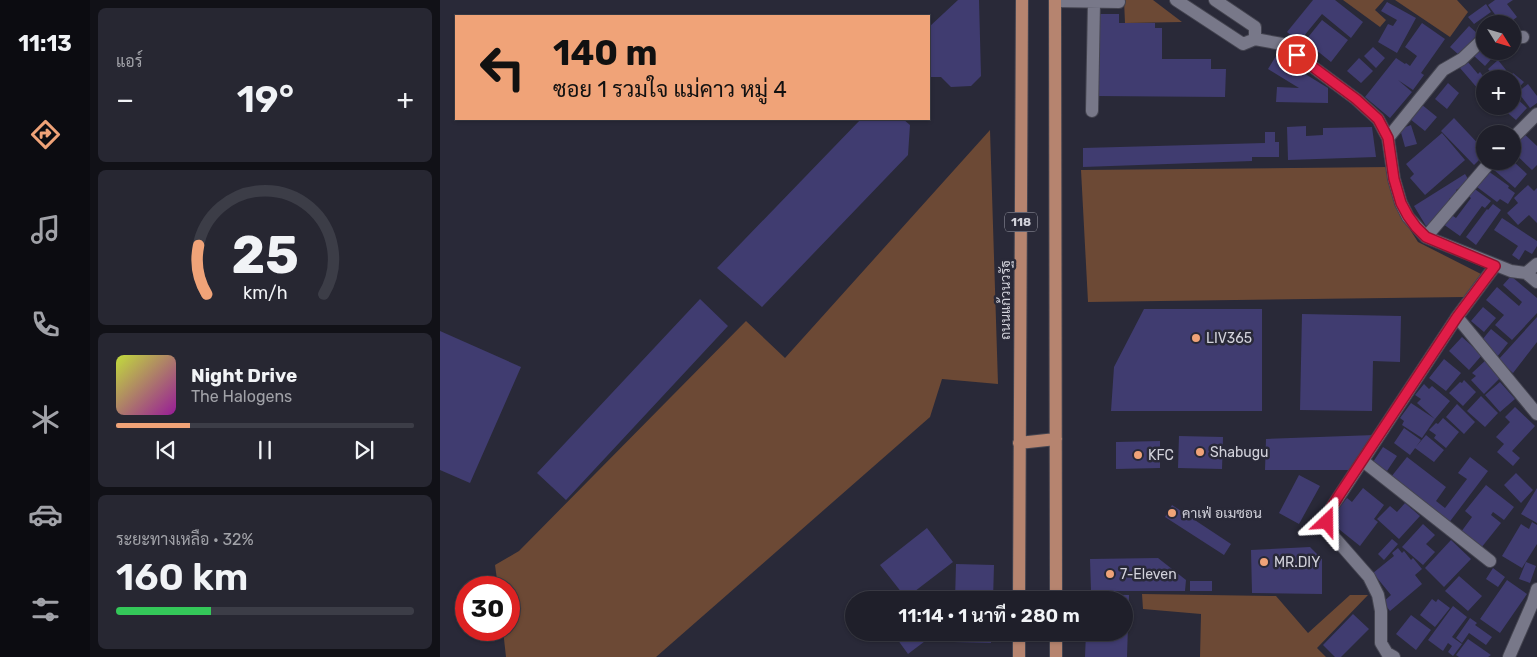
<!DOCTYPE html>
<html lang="th">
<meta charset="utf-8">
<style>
body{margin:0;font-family:Rubik,Sarabun,sans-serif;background:#272732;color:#f1f3f6;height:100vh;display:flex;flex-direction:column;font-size:19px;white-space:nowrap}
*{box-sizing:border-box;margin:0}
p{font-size:16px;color:#a1a2a8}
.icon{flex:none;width:28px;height:28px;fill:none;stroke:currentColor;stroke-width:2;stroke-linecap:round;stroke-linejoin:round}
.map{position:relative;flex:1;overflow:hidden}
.side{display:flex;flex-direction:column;gap:8px;padding:8px;background:#111117;width:350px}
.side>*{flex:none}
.top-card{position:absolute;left:15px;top:15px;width:475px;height:105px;border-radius:0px;box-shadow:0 1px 4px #0004,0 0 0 1px #3c3d47;background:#f0a378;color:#111;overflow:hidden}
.needle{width:32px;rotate:127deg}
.tools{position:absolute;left:1036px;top:15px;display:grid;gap:10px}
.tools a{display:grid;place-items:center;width:45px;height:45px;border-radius:50%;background:#1f1f2a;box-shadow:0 1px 4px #0004,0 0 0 1px #3c3d47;font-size:25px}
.speed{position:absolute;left:15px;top:576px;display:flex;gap:10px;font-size:25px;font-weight:700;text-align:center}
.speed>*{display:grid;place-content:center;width:65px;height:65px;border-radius:50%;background:#1f1f2a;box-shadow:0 1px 4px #0004,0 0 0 1px #3c3d47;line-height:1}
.speed .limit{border:8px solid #d22;background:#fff;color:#111}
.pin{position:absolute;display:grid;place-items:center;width:42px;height:42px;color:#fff;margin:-21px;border:2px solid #fff;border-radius:50%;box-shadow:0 1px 5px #0007}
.me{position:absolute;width:55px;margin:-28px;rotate:23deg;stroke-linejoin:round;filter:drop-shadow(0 0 4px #0008)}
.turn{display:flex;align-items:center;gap:18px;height:105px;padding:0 15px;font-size:22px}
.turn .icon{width:65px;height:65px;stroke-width:2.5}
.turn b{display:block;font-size:35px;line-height:42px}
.big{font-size:38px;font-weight:600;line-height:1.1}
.side .card{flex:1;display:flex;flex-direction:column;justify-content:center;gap:8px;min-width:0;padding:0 18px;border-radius:8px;background:#272732}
.side .dial{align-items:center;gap:0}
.dial svg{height:130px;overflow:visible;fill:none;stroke:#3c3d47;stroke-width:7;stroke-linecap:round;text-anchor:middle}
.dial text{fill:#f1f3f6;stroke:none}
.song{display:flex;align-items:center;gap:15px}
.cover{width:60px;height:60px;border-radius:8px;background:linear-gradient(135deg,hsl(70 70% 55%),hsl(300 70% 35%))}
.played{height:5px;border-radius:2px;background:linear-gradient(90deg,#f0a378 25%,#3c3d47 25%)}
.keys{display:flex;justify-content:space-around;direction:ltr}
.heat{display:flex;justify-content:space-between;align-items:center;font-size:28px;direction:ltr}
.charge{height:8px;border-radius:4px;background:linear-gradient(90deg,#34c759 32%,#3c3d47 0)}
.trip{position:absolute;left:405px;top:591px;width:288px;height:50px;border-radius:25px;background:#1f1f2a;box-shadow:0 1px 4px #0004,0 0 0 1px #3c3d47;font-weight:600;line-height:50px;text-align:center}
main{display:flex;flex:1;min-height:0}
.dock{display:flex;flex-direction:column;width:90px;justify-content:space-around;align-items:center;background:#0c0c11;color:#a1a2a8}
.dock .icon{width:35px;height:35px}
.dock .current{color:#f0a378}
.dock b{font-size:22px;color:#f1f3f6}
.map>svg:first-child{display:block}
.green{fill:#6c4935}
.building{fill:#403c70}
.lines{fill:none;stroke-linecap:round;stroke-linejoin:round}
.street-casing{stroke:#444450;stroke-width:14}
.primary-casing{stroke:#444450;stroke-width:14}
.street{stroke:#787889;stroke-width:12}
.primary{stroke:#b6846f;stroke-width:12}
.route-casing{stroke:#92132f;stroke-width:12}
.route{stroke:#e11d48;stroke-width:9}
.poi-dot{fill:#f0a378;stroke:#292938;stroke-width:2}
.labels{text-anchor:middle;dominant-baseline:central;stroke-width:5;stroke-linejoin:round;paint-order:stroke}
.shield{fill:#292938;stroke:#9f9faa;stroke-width:1}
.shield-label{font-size:12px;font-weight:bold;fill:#d2d2db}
.street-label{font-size:14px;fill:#d2d2db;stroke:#292938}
.poi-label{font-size:14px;fill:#d2d2db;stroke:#292938;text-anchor:start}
</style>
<main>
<nav class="dock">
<b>11:13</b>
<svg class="icon current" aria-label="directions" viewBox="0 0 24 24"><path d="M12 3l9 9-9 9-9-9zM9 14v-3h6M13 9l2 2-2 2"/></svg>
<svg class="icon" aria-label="music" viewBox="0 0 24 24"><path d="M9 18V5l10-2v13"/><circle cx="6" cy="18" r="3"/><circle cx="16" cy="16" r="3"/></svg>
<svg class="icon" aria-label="phone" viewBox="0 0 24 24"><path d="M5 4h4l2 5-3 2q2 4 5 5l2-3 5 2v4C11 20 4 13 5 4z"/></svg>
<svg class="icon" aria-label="climate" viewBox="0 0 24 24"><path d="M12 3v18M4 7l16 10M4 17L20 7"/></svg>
<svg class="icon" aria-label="car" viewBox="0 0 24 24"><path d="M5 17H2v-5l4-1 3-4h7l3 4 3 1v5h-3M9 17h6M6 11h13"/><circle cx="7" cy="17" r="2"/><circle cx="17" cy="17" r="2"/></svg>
<svg class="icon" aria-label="filters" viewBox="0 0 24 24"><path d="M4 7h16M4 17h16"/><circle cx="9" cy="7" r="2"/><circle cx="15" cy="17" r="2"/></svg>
</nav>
<section class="side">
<div class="card"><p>แอร์</p>
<div class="heat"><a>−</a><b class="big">19°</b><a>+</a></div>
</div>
<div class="card dial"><svg viewBox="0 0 100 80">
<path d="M14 69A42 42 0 1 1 86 69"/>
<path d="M14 69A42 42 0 0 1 9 39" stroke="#f0a378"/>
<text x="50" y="56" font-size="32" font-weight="700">25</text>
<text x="50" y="72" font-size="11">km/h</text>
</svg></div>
<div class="card">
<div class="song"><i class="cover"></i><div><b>Night Drive</b><p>The Halogens</p></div></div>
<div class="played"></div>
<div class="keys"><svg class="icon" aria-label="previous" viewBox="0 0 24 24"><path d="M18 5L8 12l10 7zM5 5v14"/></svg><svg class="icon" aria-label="pause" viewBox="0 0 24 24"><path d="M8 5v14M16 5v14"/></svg><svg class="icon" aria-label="next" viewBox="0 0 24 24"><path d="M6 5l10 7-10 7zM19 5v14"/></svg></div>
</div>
<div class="card"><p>ระยะทางเหลือ · 32%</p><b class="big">160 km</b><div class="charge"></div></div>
</section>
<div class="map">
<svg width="1097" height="657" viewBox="0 0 1097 657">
<rect width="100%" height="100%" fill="#292938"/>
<!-- green -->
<path class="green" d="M 684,0 L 713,0 L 742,22 L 685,23 Z
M 903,0 L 944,0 L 935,10 L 946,20 L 940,27 Z
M 955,0 L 1017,0 L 1028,12 L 1010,37 Z
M 550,130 L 558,384 L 502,379 L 490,417 L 216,657 L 66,657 L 63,630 L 69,630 L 69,588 L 58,587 L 55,565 L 79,551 L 306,321 L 345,358 Z
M 949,167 L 955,206 L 978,242 L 1041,274 L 1025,297 L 648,302 L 641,170 Z
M 702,594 L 836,596 L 868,633 L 910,595 L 928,595 L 877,648 L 886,657 L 760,657 L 761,614 L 703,609 Z"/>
<!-- building -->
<path class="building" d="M 518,0 L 539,0 L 541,76 L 531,86 L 511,87 L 501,77 L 489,77 L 489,27 Z
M 873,0 L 895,0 L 923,22 L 911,38 L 882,14 L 859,42 L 847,32 Z
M 1055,0 L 1073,0 L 1067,4 L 1077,17 L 1068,24 L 1062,24 L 1048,5 Z
M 947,2 L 976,18 L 957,53 L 938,42 L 948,24 L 953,26 L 957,20 L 941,11 Z
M 1046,4 L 1051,12 L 1034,24 L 1028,17 Z
M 657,14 L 679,14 L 679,23 L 715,23 L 715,28 L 722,28 L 722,59 L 771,59 L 771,69 L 786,69 L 785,97 L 656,96 Z
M 882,20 L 908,40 L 891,62 L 865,41 Z
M 982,23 L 1005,39 L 981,73 L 984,75 L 973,90 L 958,80 L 972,92 L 950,118 L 925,97 L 956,58 L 965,64 L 966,63 L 970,66 L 977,56 L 965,47 Z
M 1029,26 L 1038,34 L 1019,55 L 1010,47 Z
M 1042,46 L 1045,51 L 1047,51 L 1053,57 L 1045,66 L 1033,55 Z
M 933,47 L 945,58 L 936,68 L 924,56 Z
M 836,56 L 888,88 L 888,103 L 836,102 L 837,87 L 859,88 L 828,69 Z
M 919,58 L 933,71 L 921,83 L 907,71 Z
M 1058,60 L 1066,70 L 1056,79 L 1048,69 Z
M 1027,61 L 1038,74 L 1040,72 L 1045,79 L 1045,97 L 1020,68 Z
M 1073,73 L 1084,82 L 1072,95 L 1072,79 L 1068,79 Z
M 1008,83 L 1019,93 L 1007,109 L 995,99 Z
M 1088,84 L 1097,96 L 1097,103 L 1090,108 L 1078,92 Z
M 1074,96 L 1087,108 L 1076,120 L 1063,109 L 1066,106 L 1072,106 L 1072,98 Z
M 981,104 L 997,117 L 985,131 L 970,119 Z
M 1014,118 L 1045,151 L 1045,154 L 1034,165 L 1001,131 Z
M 421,119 L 463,119 L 470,125 L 468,155 L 322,307 L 277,268 Z
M 971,125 L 977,144 L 965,147 L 960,129 Z
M 866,126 L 866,136 L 883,135 L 883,128 L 932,127 L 936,157 L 848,160 L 847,127 Z
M 825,132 L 835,132 L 835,142 L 839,142 L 839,157 L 812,157 L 812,161 L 643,167 L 643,148 L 825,143 Z
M 1082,132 L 1097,146 L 1097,165 L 1092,170 L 1072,151 L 1072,142 Z
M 1002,133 L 1025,160 L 985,195 L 970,178 L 974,174 L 966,164 Z
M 1061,161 L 1073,161 L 1087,174 L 1075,188 L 1054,170 Z
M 1048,171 L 1069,186 L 1068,188 L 1075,193 L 1068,204 L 1060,199 L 1057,202 L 1037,187 Z
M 1025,174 L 1030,182 L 1016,190 L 1018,194 L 1009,199 L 1012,205 L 1003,215 L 986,226 L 974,206 Z
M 1088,185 L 1094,191 L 1097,188 L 1097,223 L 1089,215 L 1078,225 L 1067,213 L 1078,203 L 1074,198 Z
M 1032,187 L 1051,201 L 1045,208 L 1042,206 L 1020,236 L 1003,224 L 1010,214 L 1016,218 L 1031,198 L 1026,194 Z
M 1053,204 L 1061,210 L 1036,245 L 1026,237 L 1047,209 L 1048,210 Z
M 1062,218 L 1097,241 L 1097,246 L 1092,254 L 1085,250 L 1079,260 L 1072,255 L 1078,246 L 1054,230 Z
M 1071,276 L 1097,298 L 1097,313 L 1072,340 L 1055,325 L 1064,315 L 1046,300 L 1057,287 L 1079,306 L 1082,302 L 1063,285 Z
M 260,299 L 288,326 L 126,500 L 97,473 Z
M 1043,307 L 1056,318 L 1044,332 L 1031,321 Z
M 704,309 L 822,309 L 822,411 L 671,411 L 674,367 Z
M 862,314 L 961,316 L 960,362 L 933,361 L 932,411 L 860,410 Z
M 1097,317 L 1097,342 L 1073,373 L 1058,360 Z
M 1051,329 L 1068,343 L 1057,357 L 1042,340 Z
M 0,331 L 81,367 L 30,483 L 0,470 Z
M 1022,337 L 1042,355 L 1029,370 L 1009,351 Z
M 1004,359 L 1021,373 L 1006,391 L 989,378 Z
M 1047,359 L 1053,365 L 1051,368 L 1060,378 L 1044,394 L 1031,380 L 1036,376 L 1032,373 Z
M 1024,380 L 1036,392 L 1023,406 L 1009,393 L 1020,382 L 1022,383 Z
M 1060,382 L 1075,399 L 1060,412 L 1045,395 Z
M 984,384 L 989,389 L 992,386 L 1010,401 L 995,419 L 977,403 L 981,399 L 975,395 Z
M 1041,396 L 1058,413 L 1045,427 L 1027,411 Z
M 971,403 L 995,419 L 982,438 L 962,425 L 964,421 L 960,418 Z
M 1017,404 L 1035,422 L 1024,434 L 1006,417 Z
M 1075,407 L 1095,426 L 1072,451 L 1080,458 L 1073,466 L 1057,452 L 1064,444 L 1056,437 L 1070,422 L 1065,417 Z
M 1003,418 L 1019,432 L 1006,448 L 994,438 L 996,435 L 989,430 L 996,423 L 998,424 Z
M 964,428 L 981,440 L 970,455 L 954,443 Z
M 935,435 L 913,470 L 825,470 L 826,439 Z
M 986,435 L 1004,450 L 994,462 L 975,448 Z
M 739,436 L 783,437 L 782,469 L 738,468 Z
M 720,441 L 720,468 L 676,469 L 676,442 Z
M 943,447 L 957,456 L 947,471 L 933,462 Z
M 967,457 L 1006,487 L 996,501 L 1005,508 L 1027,479 L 1018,473 L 1030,457 L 1048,471 L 1008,524 L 951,477 Z
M 1076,473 L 1093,490 L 1081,503 L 1064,485 Z
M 859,475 L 880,486 L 859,524 L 839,513 Z
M 1046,485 L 1074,507 L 1064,520 L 1053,512 L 1051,515 L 1061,523 L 1041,548 L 1021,532 L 1032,517 L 1025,511 Z
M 923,488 L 944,505 L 934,519 L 938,522 L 920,546 L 895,526 L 893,516 L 907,498 L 912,502 Z
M 1097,488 L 1097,523 L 1081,514 Z
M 965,503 L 980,516 L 959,539 L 937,519 L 950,506 L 957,512 Z
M 732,505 L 791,544 L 784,555 L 725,517 Z
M 1092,522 L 1097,525 L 1097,544 L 1082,568 L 1062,556 L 1081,524 L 1089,529 Z
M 983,524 L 995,535 L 986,544 L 995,552 L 983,565 L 962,547 Z
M 487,528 L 513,562 L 466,598 L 440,565 Z
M 952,539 L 958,544 L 944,560 L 938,554 Z
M 1011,540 L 1031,559 L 1004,587 L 985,568 Z
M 870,547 L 882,559 L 882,594 L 812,593 L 811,550 Z
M 958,548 L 962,553 L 964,551 L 971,560 L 973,558 L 982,569 L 975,575 L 982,584 L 950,611 L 943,602 L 951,595 L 933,573 L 954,556 L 952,553 Z
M 718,558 L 746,580 L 745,591 L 651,591 L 650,559 Z
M 1086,562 L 1096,566 L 1090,583 L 1079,579 Z
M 516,564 L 554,565 L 553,600 L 515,600 Z
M 1053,568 L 1065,577 L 1058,587 L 1046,579 Z
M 1019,576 L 1042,596 L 1028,611 L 1005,591 Z
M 1067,580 L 1087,594 L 1060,633 L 1040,619 Z
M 750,581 L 772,581 L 772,591 L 750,591 Z
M 487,592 L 493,600 L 476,600 Z
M 647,594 L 689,595 L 687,657 L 645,657 L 646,632 L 684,632 L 684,600 L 646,600 Z
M 992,599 L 996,602 L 998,599 L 1010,608 L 995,627 L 980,615 Z
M 1013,606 L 1027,617 L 1012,637 L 1022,644 L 1013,656 L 1008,652 L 1012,646 L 1008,643 L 1003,651 L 988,640 Z
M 913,614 L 929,629 L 901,657 L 895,657 L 883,645 Z
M 971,615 L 991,630 L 976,650 L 956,634 Z
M 1030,618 L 1037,623 L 1035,625 L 1052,637 L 1046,645 L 1029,633 L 1022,643 L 1016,638 Z
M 452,632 L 497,632 L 468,654 Z
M 514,632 L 551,632 L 551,643 L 513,642 Z
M 1028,639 L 1051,655 L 1048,657 L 1019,657 L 1016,655 Z"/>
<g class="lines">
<!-- street casing -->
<g class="street-casing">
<path id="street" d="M 736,0 L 803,44 L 815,39 L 815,27 L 775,0
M 615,1 L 679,2
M 1072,38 L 1083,37
M 815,39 L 842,44 L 916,99 L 938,119 L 948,138 L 954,179 L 961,203 L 968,217 L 986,237 L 1071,271 L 1086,273 L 1097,282
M 652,111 L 654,2
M 948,138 L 1003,70 L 1022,59 L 1040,42 L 1045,42
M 1072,139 L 1097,114
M 986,237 L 1051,161
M 1086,273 L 1097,264
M 1017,317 L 1097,414
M 923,461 L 1050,561
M 954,657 L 947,653 L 941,643 L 941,611 L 938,595 L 929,577 L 894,537 L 887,522 L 890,510 L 1017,317 L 1055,266
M 1069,657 L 1093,602 L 1097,589"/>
</g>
<!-- primary casing -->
<g class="primary-casing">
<path id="primary" d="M 615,0 L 616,600
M 579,443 L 616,439
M 579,600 L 582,0
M 579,657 L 579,632
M 616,657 L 616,632"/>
</g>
<!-- street -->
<use href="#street" class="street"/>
<!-- primary -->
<use href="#primary" class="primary"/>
</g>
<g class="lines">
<!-- route casing -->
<g class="route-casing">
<path id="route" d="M 857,55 L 916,99 L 938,119 L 948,138 L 954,179 L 961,203 L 968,216 L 976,227 L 986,237 L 1055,266 L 1017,317 L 898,497 L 890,510 L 887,522"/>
</g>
<!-- route -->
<use href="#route" class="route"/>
</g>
<!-- markers -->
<g class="poi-dot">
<circle cx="756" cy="338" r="5"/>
<circle cx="760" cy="452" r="5"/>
<circle cx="698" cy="455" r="5"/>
<circle cx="732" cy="513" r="5"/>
<circle cx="824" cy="562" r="5"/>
<circle cx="670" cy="574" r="5"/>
</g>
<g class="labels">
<!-- shield labels -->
<rect class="shield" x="565" y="212.5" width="32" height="19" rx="4"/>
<g class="shield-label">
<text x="581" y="222">118</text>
</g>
<!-- street labels -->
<g class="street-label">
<text transform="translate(565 300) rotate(-90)">ถนนแก้วนวรัฐ</text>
</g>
<!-- poi labels -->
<g class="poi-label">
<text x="766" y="338">LIV365</text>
<text x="770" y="452">Shabugu</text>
<text x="708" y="455">KFC</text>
<text x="742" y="513">คาเฟ่ อเมซอน</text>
<text x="834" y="562">MR.DIY</text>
<text x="680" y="574">7-Eleven</text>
</g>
</g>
</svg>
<div class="tools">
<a><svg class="needle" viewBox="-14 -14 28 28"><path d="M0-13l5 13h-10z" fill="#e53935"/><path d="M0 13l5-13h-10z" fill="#a1a2a8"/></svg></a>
<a>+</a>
<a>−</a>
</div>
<div class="speed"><div class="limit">30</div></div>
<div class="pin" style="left:857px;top:55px;background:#d93025"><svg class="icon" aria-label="arrive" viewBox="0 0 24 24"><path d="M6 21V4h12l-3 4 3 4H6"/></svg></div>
<svg class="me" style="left:887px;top:522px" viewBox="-20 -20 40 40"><path d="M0-17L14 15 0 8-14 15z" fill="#e11d48" stroke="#fff" stroke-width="4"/></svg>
<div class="trip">11:14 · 1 นาที · 280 m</div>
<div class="top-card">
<div class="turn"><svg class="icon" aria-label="left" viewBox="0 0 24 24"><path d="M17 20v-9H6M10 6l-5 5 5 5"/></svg><div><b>140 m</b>ซอย 1 รวมใจ แม่คาว หมู่ 4</div></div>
</div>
</div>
</main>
